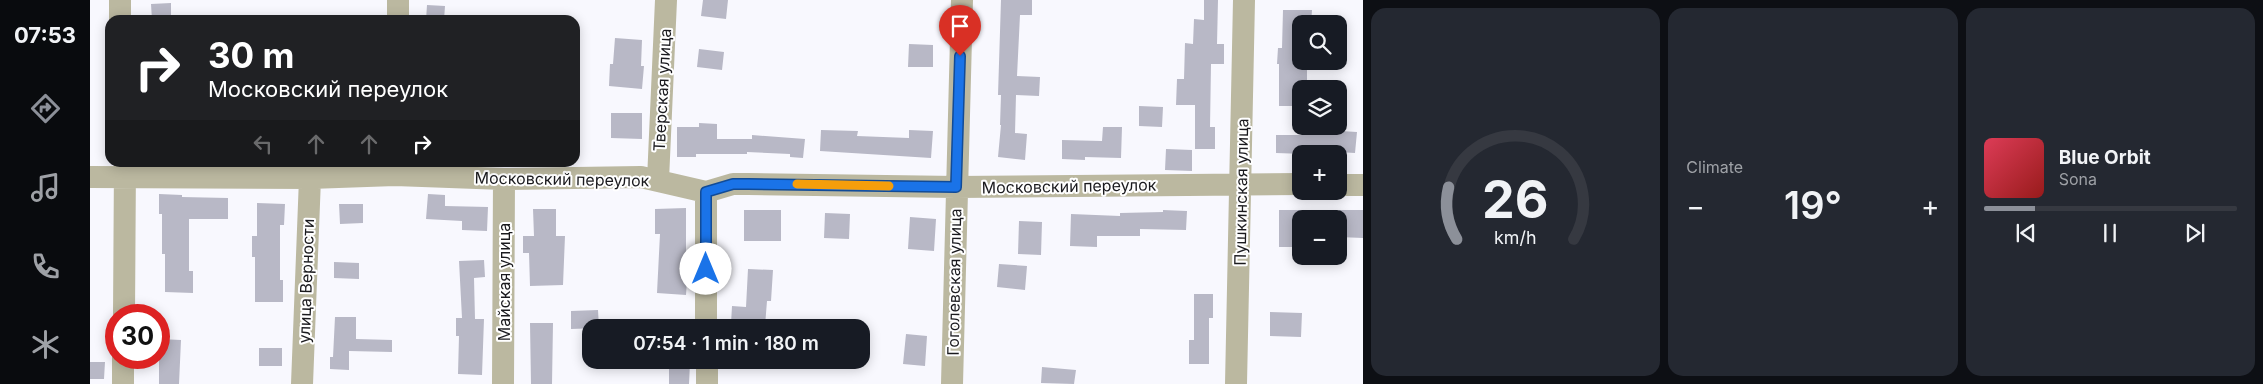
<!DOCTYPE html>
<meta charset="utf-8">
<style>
body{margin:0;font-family:Inter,sans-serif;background:#242831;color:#f1f3f6;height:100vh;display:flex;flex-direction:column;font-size:19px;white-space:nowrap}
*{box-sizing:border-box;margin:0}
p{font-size:16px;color:#9ea1a6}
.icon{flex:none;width:28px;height:28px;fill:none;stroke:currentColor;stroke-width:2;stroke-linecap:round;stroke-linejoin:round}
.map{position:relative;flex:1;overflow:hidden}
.details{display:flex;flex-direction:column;gap:8px;padding:8px;background:#0d0f14;width:900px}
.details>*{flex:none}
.banner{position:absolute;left:15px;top:15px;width:475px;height:152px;border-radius:15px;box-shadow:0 2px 12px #0003;background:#202124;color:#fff;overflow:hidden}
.tools{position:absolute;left:1202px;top:15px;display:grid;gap:10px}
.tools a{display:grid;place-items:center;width:55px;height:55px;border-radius:10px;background:#171b24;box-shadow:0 2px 12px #0003;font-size:25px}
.speed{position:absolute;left:15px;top:304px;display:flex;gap:10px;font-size:25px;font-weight:700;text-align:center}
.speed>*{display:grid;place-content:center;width:65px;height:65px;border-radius:50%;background:#171b24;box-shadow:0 2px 12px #0003;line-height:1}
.speed .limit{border:8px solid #d22;background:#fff;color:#111}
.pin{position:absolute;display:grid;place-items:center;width:42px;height:42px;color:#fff;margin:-51px -21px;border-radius:50% 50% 50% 0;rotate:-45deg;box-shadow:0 0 5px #0007}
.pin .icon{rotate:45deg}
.me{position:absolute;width:55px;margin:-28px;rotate:0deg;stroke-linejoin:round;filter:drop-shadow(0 0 4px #0008)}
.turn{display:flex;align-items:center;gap:18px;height:105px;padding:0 20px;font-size:22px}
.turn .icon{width:65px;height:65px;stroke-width:2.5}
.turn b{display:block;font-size:35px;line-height:42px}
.lanes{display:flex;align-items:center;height:48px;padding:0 20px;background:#0003;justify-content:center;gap:25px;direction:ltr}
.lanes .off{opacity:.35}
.big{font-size:38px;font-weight:600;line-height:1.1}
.details .widget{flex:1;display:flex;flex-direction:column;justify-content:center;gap:8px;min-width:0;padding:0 18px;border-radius:15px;background:#242831}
.details .dial{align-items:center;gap:0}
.dial svg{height:130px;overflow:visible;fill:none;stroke:#363941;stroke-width:7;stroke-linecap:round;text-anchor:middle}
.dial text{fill:#f1f3f6;stroke:none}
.song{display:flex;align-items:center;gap:15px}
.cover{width:60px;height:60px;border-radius:8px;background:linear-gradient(135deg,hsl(350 70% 55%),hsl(0 70% 35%))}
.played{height:5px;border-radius:2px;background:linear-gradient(90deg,#8c9099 20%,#363941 20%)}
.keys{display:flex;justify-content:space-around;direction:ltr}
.heat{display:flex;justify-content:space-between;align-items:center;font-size:28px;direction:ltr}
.details .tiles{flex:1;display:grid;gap:8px;grid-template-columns:repeat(3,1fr)}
.trip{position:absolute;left:492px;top:319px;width:288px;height:50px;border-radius:15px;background:#171b24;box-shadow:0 2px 12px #0003;font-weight:600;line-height:50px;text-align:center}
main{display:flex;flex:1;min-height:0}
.tabs{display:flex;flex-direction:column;width:90px;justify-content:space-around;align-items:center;background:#090b0e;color:#9ea1a6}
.tabs .icon{width:35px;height:35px}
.tabs .active{color:#8c9099}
.tabs b{font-size:22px;color:#f1f3f6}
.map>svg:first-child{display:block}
.building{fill:#b8b8c6}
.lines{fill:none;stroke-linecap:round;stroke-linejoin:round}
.minor{stroke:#bbb8a0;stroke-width:22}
.route-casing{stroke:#114b97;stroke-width:12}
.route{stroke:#1a73e8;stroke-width:9}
.slow{stroke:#f59e0b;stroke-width:9}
.labels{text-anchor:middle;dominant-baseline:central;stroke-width:4;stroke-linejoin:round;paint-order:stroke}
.street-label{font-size:16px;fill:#1a1a1e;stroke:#fff}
</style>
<main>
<nav class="tabs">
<b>07:53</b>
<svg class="icon active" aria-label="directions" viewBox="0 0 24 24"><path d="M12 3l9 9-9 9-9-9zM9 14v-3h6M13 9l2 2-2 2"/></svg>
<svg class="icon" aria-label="music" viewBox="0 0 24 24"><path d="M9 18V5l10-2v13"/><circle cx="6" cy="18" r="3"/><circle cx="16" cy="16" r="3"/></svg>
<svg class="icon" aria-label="phone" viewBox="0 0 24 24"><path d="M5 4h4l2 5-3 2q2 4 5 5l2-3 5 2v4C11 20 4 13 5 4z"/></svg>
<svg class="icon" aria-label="climate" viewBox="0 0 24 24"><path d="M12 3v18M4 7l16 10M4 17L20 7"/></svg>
</nav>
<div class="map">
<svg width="1273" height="384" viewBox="0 0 1273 384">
<rect width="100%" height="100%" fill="#f8f8fe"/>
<!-- building -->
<path class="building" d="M 613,0 L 638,0 L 636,19 L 611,16 Z
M 911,0 L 942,0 L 942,15 L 930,15 L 927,76 L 950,77 L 949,96 L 926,95 L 925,133 L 937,134 L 935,160 L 908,157 L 911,125 L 910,125 L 911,95 L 908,95 Z
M 1114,0 L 1128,0 L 1127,44 L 1134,44 L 1134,64 L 1121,64 L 1120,127 L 1125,127 L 1125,149 L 1105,149 L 1105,105 L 1086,105 L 1087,79 L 1094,79 L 1095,43 L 1103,44 L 1104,19 L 1114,20 Z
M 81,3 L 81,20 L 62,20 L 61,4 Z
M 337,5 L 355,6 L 354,20 L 336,20 Z
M 1193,10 L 1222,10 L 1221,24 L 1211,24 L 1211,61 L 1217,61 L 1217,87 L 1211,87 L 1211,106 L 1189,106 L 1189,64 L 1187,64 L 1188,48 L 1192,48 Z
M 525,38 L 552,40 L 551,66 L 554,66 L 552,89 L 519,86 L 520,64 L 523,64 Z
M 819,44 L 843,45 L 843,67 L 818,67 Z
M 609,49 L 634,52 L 632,70 L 607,67 Z
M 1049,106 L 1073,107 L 1072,127 L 1049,126 Z
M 521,113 L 552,113 L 552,139 L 521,138 Z
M 609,123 L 627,124 L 627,139 L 662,139 L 662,135 L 715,139 L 713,158 L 700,157 L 700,154 L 657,152 L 657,154 L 606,154 L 606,157 L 587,157 L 587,127 L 609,127 Z
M 1013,127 L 1032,127 L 1031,158 L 995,157 L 995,160 L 972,159 L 972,140 L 1012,141 Z
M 731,130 L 768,131 L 767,136 L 819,138 L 819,130 L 843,131 L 841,158 L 730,151 Z
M 1234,130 L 1267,132 L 1265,153 L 1215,150 L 1215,154 L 1186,153 L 1186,135 L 1233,135 Z
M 1076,149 L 1102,150 L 1102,171 L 1075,170 Z
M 69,194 L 92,195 L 92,197 L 138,198 L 138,219 L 99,219 L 99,271 L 103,271 L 103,293 L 75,292 L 75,254 L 72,254 L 72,214 L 69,214 Z
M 338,194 L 355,195 L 355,206 L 398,207 L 397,231 L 372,230 L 372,221 L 336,219 Z
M 167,203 L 195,204 L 194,225 L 190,225 L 190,280 L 193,280 L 193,302 L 165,302 L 165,257 L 162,257 L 162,236 L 167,236 Z
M 249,204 L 273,204 L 273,223 L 250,224 Z
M 596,208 L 596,252 L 599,252 L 596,295 L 567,293 L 570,234 L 565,234 L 565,209 Z
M 443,209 L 466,209 L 466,236 L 475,236 L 473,285 L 440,286 L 439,253 L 433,253 L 433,236 L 444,236 Z
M 654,210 L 691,210 L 691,241 L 654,241 Z
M 1073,210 L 1097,211 L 1096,230 L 1050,229 L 1050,236 L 1007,236 L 1007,247 L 980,246 L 981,214 L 1030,216 L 1030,213 L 1073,212 Z
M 1189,210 L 1211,210 L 1211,247 L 1189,247 Z
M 1249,210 L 1273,210 L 1273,238 L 1249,237 Z
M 735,213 L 760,214 L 759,239 L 734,238 Z
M 820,217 L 846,219 L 844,251 L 818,249 Z
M 929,221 L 952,222 L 951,255 L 928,254 Z
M 394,260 L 395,277 L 384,278 L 385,319 L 394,319 L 392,375 L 368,374 L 369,336 L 366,336 L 366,318 L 372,318 L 369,261 Z
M 244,262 L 269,263 L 269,279 L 244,278 Z
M 909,264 L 937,266 L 935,290 L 907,287 Z
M 658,269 L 683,270 L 681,301 L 677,301 L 675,326 L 641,324 L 642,306 L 656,307 Z
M 1104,294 L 1123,294 L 1123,318 L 1119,318 L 1119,364 L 1099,364 L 1099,340 L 1104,340 Z
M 508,310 L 509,328 L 481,329 L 481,311 Z
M 1180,312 L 1212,313 L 1211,337 L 1180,336 Z
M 245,317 L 266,317 L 266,339 L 302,340 L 302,352 L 259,351 L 259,370 L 240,369 L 240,357 L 243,357 Z
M 440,323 L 463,323 L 462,384 L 441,384 Z
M 816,334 L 837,336 L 835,366 L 813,364 Z
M 69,339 L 91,340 L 89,384 L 69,384 Z
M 169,348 L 192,348 L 192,366 L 169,366 Z
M 0,362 L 15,362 L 14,379 L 0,379 Z
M 579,363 L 600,363 L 599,384 L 579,384 Z
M 952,367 L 986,370 L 984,384 L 951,383 Z"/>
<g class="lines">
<!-- minor -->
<path class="minor" d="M 30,0 L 30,20
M 308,20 L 308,0
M 0,177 L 220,178 L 305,175 L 414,179 L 551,177 L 616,192 L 643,184 L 658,184 L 866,187 L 1211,184
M 568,180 L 576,0
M 1249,185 L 1273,185
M 616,192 L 616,328
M 34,315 L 35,162
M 617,360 L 617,384
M 33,384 L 33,358
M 212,384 L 220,178
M 413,384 L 414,179
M 862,384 L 872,0
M 1146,384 L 1154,0"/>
</g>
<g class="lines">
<!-- route casing -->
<g class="route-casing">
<path id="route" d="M 616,269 L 616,192 L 643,184 L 658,184 L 866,187 L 870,56"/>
</g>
<!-- route -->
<use href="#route" class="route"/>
<!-- slow -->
<path class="slow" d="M 707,184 L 799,186"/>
</g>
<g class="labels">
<!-- street labels -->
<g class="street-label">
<text transform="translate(572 90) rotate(-87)">Тверская улица</text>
<text transform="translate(472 179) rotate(1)">Московский переулок</text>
<text transform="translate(979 186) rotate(-1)">Московский переулок</text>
<text transform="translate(1151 192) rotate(-89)">Пушкинская улица</text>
<text transform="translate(216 281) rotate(-88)">улица Верности</text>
<text transform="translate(414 282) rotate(-90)">Майская улица</text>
<text transform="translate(864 282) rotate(-89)">Гоголевская улица</text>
</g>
</g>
</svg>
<div class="tools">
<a><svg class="icon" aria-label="search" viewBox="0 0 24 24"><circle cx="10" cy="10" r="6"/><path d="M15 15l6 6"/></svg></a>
<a><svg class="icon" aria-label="layers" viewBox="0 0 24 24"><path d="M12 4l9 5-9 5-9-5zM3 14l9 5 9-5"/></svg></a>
<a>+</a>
<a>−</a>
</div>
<div class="speed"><div class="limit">30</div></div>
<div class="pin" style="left:870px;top:56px;background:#d93025"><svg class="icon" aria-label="arrive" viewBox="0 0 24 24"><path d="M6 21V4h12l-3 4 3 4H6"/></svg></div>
<svg class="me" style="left:616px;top:269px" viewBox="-20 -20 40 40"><circle r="19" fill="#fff"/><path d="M0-13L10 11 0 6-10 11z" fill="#1a73e8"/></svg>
<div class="trip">07:54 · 1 min · 180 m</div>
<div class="banner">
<div class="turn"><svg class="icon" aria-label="right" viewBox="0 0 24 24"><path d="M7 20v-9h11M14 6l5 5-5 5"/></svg><div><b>30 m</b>Московский переулок</div></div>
<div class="lanes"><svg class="icon off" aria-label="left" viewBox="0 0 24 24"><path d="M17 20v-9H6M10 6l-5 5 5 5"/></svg><svg class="icon off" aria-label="ahead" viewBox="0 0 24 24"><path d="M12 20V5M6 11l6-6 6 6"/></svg><svg class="icon off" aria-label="ahead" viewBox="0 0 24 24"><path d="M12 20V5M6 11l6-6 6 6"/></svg><svg class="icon" aria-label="right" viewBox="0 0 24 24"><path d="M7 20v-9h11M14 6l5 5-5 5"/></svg></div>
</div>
</div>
<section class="details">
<div class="tiles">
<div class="widget dial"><svg viewBox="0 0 100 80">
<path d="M14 69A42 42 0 1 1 86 69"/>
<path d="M14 69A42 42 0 0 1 9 37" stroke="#8c9099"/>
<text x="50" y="56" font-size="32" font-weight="700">26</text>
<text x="50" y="72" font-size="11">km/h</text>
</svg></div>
<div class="widget"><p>Climate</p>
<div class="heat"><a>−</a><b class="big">19°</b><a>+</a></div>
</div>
<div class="widget">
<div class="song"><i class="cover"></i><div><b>Blue Orbit</b><p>Sona</p></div></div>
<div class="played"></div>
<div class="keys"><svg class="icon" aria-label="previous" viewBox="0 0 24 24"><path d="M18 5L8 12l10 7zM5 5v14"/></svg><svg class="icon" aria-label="pause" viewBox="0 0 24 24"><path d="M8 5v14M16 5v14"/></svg><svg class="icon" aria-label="next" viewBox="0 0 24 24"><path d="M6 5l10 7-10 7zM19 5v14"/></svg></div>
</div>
</div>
</section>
</main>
